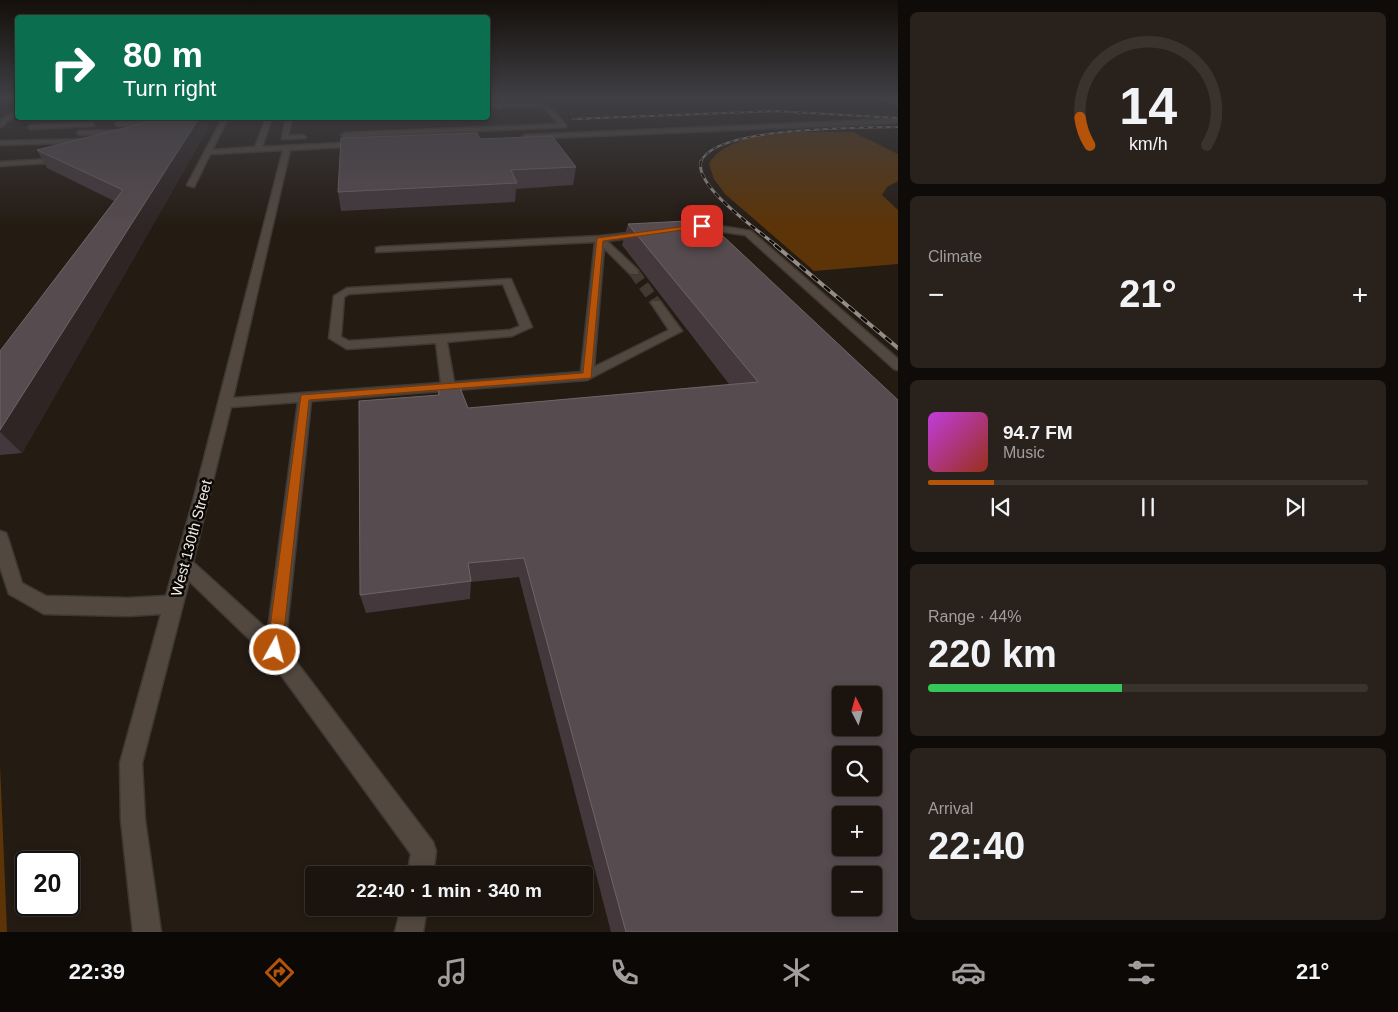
<!DOCTYPE html>
<meta charset="utf-8">
<style>
body{margin:0;font-family:Helvetica,sans-serif;background:#28211c;color:#f1f3f6;height:100vh;display:flex;flex-direction:column;font-size:19px;white-space:nowrap}
*{box-sizing:border-box;margin:0}
p{font-size:16px;color:#a09e9e}
.icon{flex:none;width:28px;height:28px;fill:none;stroke:currentColor;stroke-width:2;stroke-linecap:round;stroke-linejoin:round}
.map{position:relative;flex:1;overflow:hidden}
.sheet{display:flex;flex-direction:column;gap:12px;padding:12px;background:#0f0b08;width:500px}
.sheet>*{flex:none}
.hud{position:absolute;left:15px;top:15px;width:475px;height:105px;border-radius:5px;box-shadow:0 2px 8px #0003,0 0 0 1px #39332e;background:#0b6e4f;color:#fff;overflow:hidden}
.needle{width:32px;rotate:354deg}
.buttons{position:absolute;left:832px;top:686px;display:grid;gap:10px}
.buttons a{display:grid;place-items:center;width:50px;height:50px;border-radius:5px;background:#1b140e;box-shadow:0 2px 8px #0003,0 0 0 1px #39332e;font-size:25px}
.speed{position:absolute;left:15px;top:851px;display:flex;gap:10px;font-size:25px;font-weight:700;text-align:center}
.speed>*{display:grid;place-content:center;width:65px;height:65px;border-radius:50%;background:#1b140e;box-shadow:0 2px 8px #0003,0 0 0 1px #39332e;line-height:1}
.speed .limit{border:2px solid #111;border-radius:8px;background:#fff;color:#111}
.pin{position:absolute;display:grid;place-items:center;width:42px;height:42px;color:#fff;margin:-21px;border-radius:10px;box-shadow:0 2px 8px #0006}
.me{position:absolute;width:55px;margin:-28px;rotate:7deg;stroke-linejoin:round;filter:drop-shadow(0 0 4px #0008)}
.turn{display:flex;align-items:center;gap:18px;height:105px;padding:0 25px;font-size:22px}
.turn .icon{width:65px;height:65px;stroke-width:2.5}
.turn b{display:block;font-size:35px;line-height:42px}
.big{font-size:38px;font-weight:600;line-height:1.1}
.sheet .card{flex:1;display:flex;flex-direction:column;justify-content:center;gap:8px;min-width:0;padding:0 18px;border-radius:8px;background:#28211c}
.sheet .dial{align-items:center;gap:0}
.dial svg{height:130px;overflow:visible;fill:none;stroke:#39332e;stroke-width:7;stroke-linecap:round;text-anchor:middle}
.dial text{fill:#f1f3f6;stroke:none}
.song{display:flex;align-items:center;gap:15px}
.cover{width:60px;height:60px;border-radius:8px;background:linear-gradient(135deg,hsl(290 70% 55%),hsl(10 70% 35%))}
.played{height:5px;border-radius:2px;background:linear-gradient(90deg,#b45309 15%,#39332e 15%)}
.keys{display:flex;justify-content:space-around;direction:ltr}
.heat{display:flex;justify-content:space-between;align-items:center;font-size:28px;direction:ltr}
.charge{height:8px;border-radius:4px;background:linear-gradient(90deg,#34c759 44%,#39332e 0)}
.trip{position:absolute;left:305px;top:866px;width:288px;height:50px;border-radius:5px;background:#1b140e;box-shadow:0 2px 8px #0003,0 0 0 1px #39332e;font-weight:600;line-height:50px;text-align:center}
.tab-bar{display:flex;height:80px;justify-content:space-around;align-items:center;background:#0b0806;color:#a09e9e}
.tab-bar .icon{width:35px;height:35px}
.tab-bar .selected{color:#b45309}
.tab-bar b{font-size:22px;color:#f1f3f6}
main{display:flex;flex:1;min-height:0}
.map>svg:first-child{display:block}
.green{fill:#5c3407}
.lines{fill:none;stroke-linecap:round;stroke-linejoin:round}
.minor-tunnel{stroke:#423a32;stroke-width:11;stroke-dasharray:11 5.5;stroke-linecap:butt}
.minor-casing{stroke:#3e3834;stroke-width:3}
.minor{fill:#52483f;fill-rule:evenodd}
.rail-far2-casing{stroke:#958e88;stroke-width:2}
.rail-far1-casing{stroke:#958e88;stroke-width:3}
.rail-casing{stroke:#958e88;stroke-width:4}
.rail-far2{stroke:#0a0704;stroke-width:1;stroke-dasharray:4.5;stroke-linecap:butt}
.rail-far1{stroke:#0a0704;stroke-width:2;stroke-dasharray:6;stroke-linecap:butt}
.rail{stroke:#0a0704;stroke-width:2.5;stroke-dasharray:8;stroke-linecap:butt}
.wall{fill:#44383d}
.shaded-wall{fill:#2f2525}
.building{fill:#564b4f;stroke:#6e6466;fill-rule:evenodd}
.route{fill:#b45309;stroke:#753606}
.labels{text-anchor:middle;dominant-baseline:central;stroke-width:5;stroke-linejoin:round;paint-order:stroke}
.street-label{font-size:15px;fill:#eee8e3;stroke:#0a0704}
</style>
<main>
<div class="map">
<svg width="898" height="932" viewBox="0 0 898 932">
<rect width="100%" height="100%" fill="#241b13"/>
<!-- green -->
<path class="green" d="M 488,97 L 549,97 L 529,98 L 548,100 L 488,103 Z
M 853,132 L 898,154 L 898,181 L 887,187 L 882,195 L 898,210 L 898,264 L 814,271 L 725,194 L 714,179 L 709,164 C 728,127 816,132 853,132 Z
M 0,765 L 1,787 L 7,932 L 0,932 Z"/>
<g class="lines">
<!-- minor-tunnel -->
<path class="minor-tunnel" d="M 634,272 L 656,303"/>
<!-- minor casing -->
<g class="minor-casing">
<path id="minor" d="M 545,103 L 566,125 L 566,127 L 344,137 L 341,135 L 344,133 L 559,124 L 542,106 L 488,108 L 488,104 Z
M 18,109 L 18,114 L 6,122 L 3,126 L 0,127 L 1,120 Z
M 152,118 L 158,118 L 150,125 L 118,126 L 115,124 L 118,122 L 148,121 Z
M 266,118 L 272,118 L 262,147 L 359,142 L 362,144 L 359,146 L 290,150 L 233,398 L 441,383 L 436,343 L 347,349 L 329,338 L 334,296 L 347,288 L 511,279 L 532,327 L 512,336 L 447,342 L 454,382 L 581,372 L 595,242 L 376,252 L 376,248 L 379,247 L 600,236 L 647,231 L 647,235 L 644,236 L 607,241 L 638,270 L 638,274 L 630,274 L 604,248 L 594,367 L 669,330 L 651,303 L 652,301 L 660,301 L 682,331 L 587,380 L 311,401 L 285,647 L 433,842 L 436,851 L 433,875 L 407,875 L 411,854 L 268,657 L 189,581 L 142,763 L 145,820 L 161,932 L 133,932 L 121,820 L 120,763 L 161,614 L 128,616 L 44,614 L 9,594 L 0,567 L 0,531 L 6,533 L 8,538 L 22,583 L 46,596 L 128,598 L 166,596 L 192,505 L 283,150 L 210,154 L 194,187 L 187,185 L 222,119 L 227,120 L 212,150 L 255,147 ZM 503,284 L 520,326 L 510,330 L 349,341 L 341,337 L 344,297 L 349,294 ZM 298,402 L 268,630 L 193,562 L 231,407 Z
M 286,118 L 292,118 L 288,136 L 303,135 L 306,137 L 305,138 L 282,139 Z
M 898,119 L 898,123 L 525,139 L 522,137 L 525,135 Z
M 92,123 L 94,126 L 31,129 L 28,127 L 31,125 Z
M 132,130 L 132,132 L 130,133 L 80,135 L 77,133 L 80,131 Z
M 95,139 L 96,140 L 93,142 L 0,145 L 0,141 Z
M 66,158 L 66,162 L 63,162 L 0,166 L 0,162 Z
M 702,223 L 751,231 L 898,359 L 898,370 L 894,369 L 745,235 L 702,229 L 694,230 L 690,227 Z
M 401,908 L 427,908 L 423,932 L 395,932 Z"/>
</g>
<!-- minor -->
<use href="#minor" class="minor"/>
<!-- rail-far2 casing -->
<g class="rail-far2-casing">
<path id="rail-far2" d="M 573,119 L 774,111 L 898,118
M 701,162 C 713,126 863,128 898,127"/>
</g>
<!-- rail-far1 casing -->
<g class="rail-far1-casing">
<path id="rail-far1" d="M 701,161 C 694,187 758,230 777,246"/>
</g>
<!-- rail casing -->
<g class="rail-casing">
<path id="rail" d="M 775,245 L 898,348"/>
</g>
<!-- rail-far2 -->
<use href="#rail-far2" class="rail-far2"/>
<!-- rail-far1 -->
<use href="#rail-far1" class="rail-far1"/>
<!-- rail -->
<use href="#rail" class="rail"/>
</g>
<!-- wall -->
<path class="wall" d="M 874,97 L 898,97 L 898,107 Z
M 156,118 L 206,118 L 209,127 L 22,453 L 0,455 L 0,351 L 114,201 L 47,168 L 37,150 L 148,122 Z
M 480,139 L 576,167 L 573,185 L 516,189 L 515,202 L 341,211 L 338,192 Z
M 628,224 L 898,400 L 898,932 L 611,932 L 519,577 L 471,582 L 470,599 L 366,613 L 360,595 L 438,395 L 438,386 L 468,408 L 729,384 L 622,245 Z"/>
<!-- shaded-wall -->
<path class="shaded-wall" d="M 199,118 L 206,118 L 209,127 L 22,453 L 0,432 L 0,430 Z"/>
<!-- building -->
<path class="building" d="M 156,118 L 199,118 L 0,430 L 0,351 L 123,190 L 37,150 L 148,122 Z
M 477,133 L 480,139 L 552,136 L 576,167 L 511,170 L 517,183 L 338,192 L 341,138 Z
M 706,220 L 898,400 L 898,932 L 626,932 L 524,558 L 468,563 L 471,581 L 360,595 L 359,401 L 439,395 L 438,386 L 459,385 L 468,408 L 758,382 L 628,224 ZM 841,695 L 874,695 L 874,728 L 841,728 ZM 841,755 L 874,755 L 874,788 L 841,788 ZM 841,815 L 874,815 L 874,848 L 841,848 ZM 841,875 L 874,875 L 874,908 L 841,908 Z"/>
<!-- sky -->
<linearGradient id="sky" x2="0" y2="1"><stop stop-color="#140f0a"/><stop offset="0.43" stop-color="#3f3f44"/><stop offset="1" stop-color="#3f3f44" stop-opacity="0"/></linearGradient>
<rect width="898" height="227" fill="url(#sky)"/>
<!-- route -->
<path class="route" d="M 702,224 L 705,226 L 704,227 L 603,241 L 591,378 L 309,400 L 282,650 L 280,655 L 275,657 L 269,655 L 267,650 L 301,395 L 583,373 L 597,238 Z"/>
<g class="labels">
<!-- street labels -->
<g class="street-label">
<text transform="translate(191 538) rotate(-75)">West 130th Street</text>
</g>
</g>
</svg>
<div class="buttons">
<a><svg class="needle" viewBox="-14 -14 28 28"><path d="M0-13l5 13h-10z" fill="#e53935"/><path d="M0 13l5-13h-10z" fill="#a09e9e"/></svg></a>
<a><svg class="icon" aria-label="search" viewBox="0 0 24 24"><circle cx="10" cy="10" r="6"/><path d="M15 15l6 6"/></svg></a>
<a>+</a>
<a>−</a>
</div>
<div class="speed"><div class="limit">20</div></div>
<div class="pin" style="left:702px;top:226px;background:#d93025"><svg class="icon" aria-label="arrive" viewBox="0 0 24 24"><path d="M6 21V4h12l-3 4 3 4H6"/></svg></div>
<svg class="me" style="left:275px;top:650px" viewBox="-20 -20 40 40"><circle r="17" fill="#b45309" stroke="#fff" stroke-width="3"/><path d="M0-11L8 9 0 5-8 9z" fill="#fff"/></svg>
<div class="trip">22:40 · 1 min · 340 m</div>
<div class="hud">
<div class="turn"><svg class="icon" aria-label="right" viewBox="0 0 24 24"><path d="M7 20v-9h11M14 6l5 5-5 5"/></svg><div><b>80 m</b>Turn right</div></div>
</div>
</div>
<section class="sheet">
<div class="card dial"><svg viewBox="0 0 100 80">
<path d="M14 69A42 42 0 1 1 86 69"/>
<path d="M14 69A42 42 0 0 1 8 52" stroke="#b45309"/>
<text x="50" y="56" font-size="32" font-weight="700">14</text>
<text x="50" y="72" font-size="11">km/h</text>
</svg></div>
<div class="card"><p>Climate</p>
<div class="heat"><a>−</a><b class="big">21°</b><a>+</a></div>
</div>
<div class="card">
<div class="song"><i class="cover"></i><div><b>94.7 FM</b><p>Music</p></div></div>
<div class="played"></div>
<div class="keys"><svg class="icon" aria-label="previous" viewBox="0 0 24 24"><path d="M18 5L8 12l10 7zM5 5v14"/></svg><svg class="icon" aria-label="pause" viewBox="0 0 24 24"><path d="M8 5v14M16 5v14"/></svg><svg class="icon" aria-label="next" viewBox="0 0 24 24"><path d="M6 5l10 7-10 7zM19 5v14"/></svg></div>
</div>
<div class="card"><p>Range · 44%</p><b class="big">220 km</b><div class="charge"></div></div>
<div class="card"><p>Arrival</p><b class="big">22:40</b></div>
</section>
</main>
<nav class="tab-bar">
<b>22:39</b>
<svg class="icon selected" aria-label="directions" viewBox="0 0 24 24"><path d="M12 3l9 9-9 9-9-9zM9 14v-3h6M13 9l2 2-2 2"/></svg>
<svg class="icon" aria-label="music" viewBox="0 0 24 24"><path d="M9 18V5l10-2v13"/><circle cx="6" cy="18" r="3"/><circle cx="16" cy="16" r="3"/></svg>
<svg class="icon" aria-label="phone" viewBox="0 0 24 24"><path d="M5 4h4l2 5-3 2q2 4 5 5l2-3 5 2v4C11 20 4 13 5 4z"/></svg>
<svg class="icon" aria-label="climate" viewBox="0 0 24 24"><path d="M12 3v18M4 7l16 10M4 17L20 7"/></svg>
<svg class="icon" aria-label="car" viewBox="0 0 24 24"><path d="M5 17H2v-5l4-1 3-4h7l3 4 3 1v5h-3M9 17h6M6 11h13"/><circle cx="7" cy="17" r="2"/><circle cx="17" cy="17" r="2"/></svg>
<svg class="icon" aria-label="filters" viewBox="0 0 24 24"><path d="M4 7h16M4 17h16"/><circle cx="9" cy="7" r="2"/><circle cx="15" cy="17" r="2"/></svg>
<b>21°</b>
</nav>
